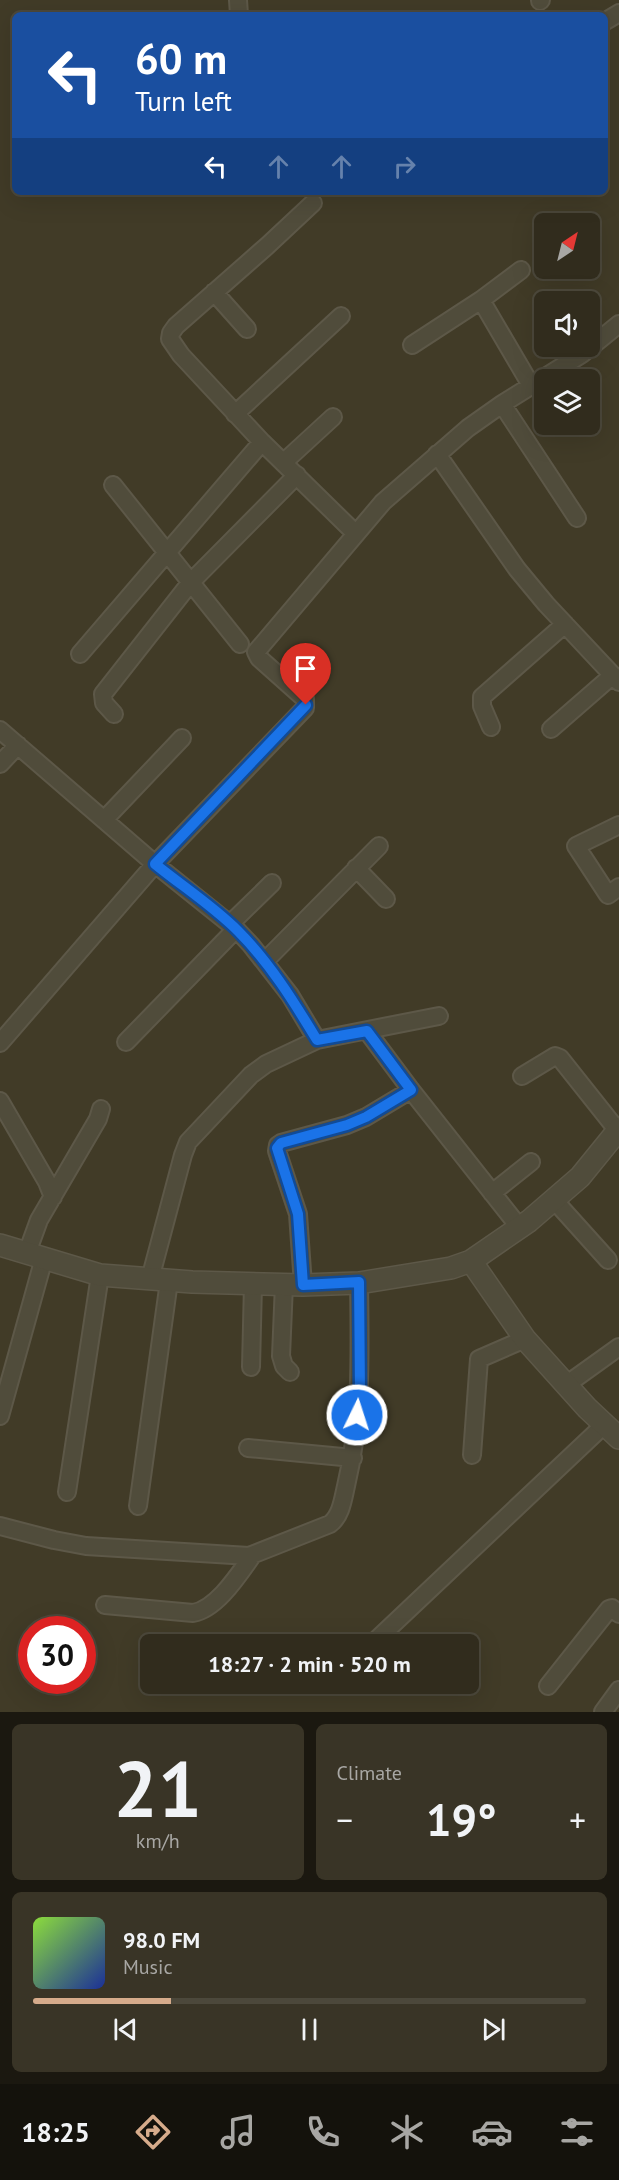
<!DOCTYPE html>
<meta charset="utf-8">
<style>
body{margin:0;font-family:"PT Sans",sans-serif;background:#393426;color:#f1f3f6;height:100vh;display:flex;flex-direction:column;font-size:22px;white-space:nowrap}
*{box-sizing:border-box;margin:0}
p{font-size:20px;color:#a8a7a4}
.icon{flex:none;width:33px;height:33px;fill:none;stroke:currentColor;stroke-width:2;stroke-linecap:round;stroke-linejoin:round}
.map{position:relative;height:1712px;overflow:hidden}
.side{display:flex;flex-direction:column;gap:12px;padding:12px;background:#1b1810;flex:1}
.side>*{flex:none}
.hud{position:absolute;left:12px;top:12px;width:596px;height:183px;border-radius:9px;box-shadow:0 6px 24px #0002,0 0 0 2px #4c483b;background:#1a4fa0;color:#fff;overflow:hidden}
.needle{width:39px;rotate:35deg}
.buttons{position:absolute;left:534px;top:213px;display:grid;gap:12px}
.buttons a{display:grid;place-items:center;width:66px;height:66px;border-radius:9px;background:#312c1d;box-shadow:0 6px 24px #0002,0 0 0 2px #4c483b;font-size:30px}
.speed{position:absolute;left:18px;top:1616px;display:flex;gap:12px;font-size:30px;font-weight:700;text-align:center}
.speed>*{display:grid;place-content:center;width:78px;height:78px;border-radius:50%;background:#312c1d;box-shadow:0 6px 24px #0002,0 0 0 2px #4c483b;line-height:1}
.speed .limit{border:9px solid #d22;background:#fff;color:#111}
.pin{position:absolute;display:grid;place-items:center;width:51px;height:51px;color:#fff;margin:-62px -26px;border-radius:50% 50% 50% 0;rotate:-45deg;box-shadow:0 0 6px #0007}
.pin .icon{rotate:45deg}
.me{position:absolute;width:66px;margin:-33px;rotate:4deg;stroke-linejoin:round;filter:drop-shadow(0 0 4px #0008)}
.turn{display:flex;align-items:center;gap:21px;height:126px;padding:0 24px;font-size:27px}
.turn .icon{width:78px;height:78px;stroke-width:2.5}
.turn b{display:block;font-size:42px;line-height:51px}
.lanes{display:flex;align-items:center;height:57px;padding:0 24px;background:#0003;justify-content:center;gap:30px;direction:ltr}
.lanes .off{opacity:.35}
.big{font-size:45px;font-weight:700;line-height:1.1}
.side .widget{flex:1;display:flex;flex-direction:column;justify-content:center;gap:9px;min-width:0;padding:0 21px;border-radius:9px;background:#393426}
.side .dial{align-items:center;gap:0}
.dial b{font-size:78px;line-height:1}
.song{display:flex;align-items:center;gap:18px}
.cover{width:72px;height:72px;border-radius:9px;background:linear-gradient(135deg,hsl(90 70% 55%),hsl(230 70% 35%))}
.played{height:6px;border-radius:3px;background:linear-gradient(90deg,#d6ab8b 25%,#4c483b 25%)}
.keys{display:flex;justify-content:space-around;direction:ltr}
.heat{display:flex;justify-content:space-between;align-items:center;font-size:33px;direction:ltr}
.side .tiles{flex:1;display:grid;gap:12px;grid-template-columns:1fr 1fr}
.widget:last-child{grid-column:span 2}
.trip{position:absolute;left:140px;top:1634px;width:339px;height:60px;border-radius:9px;background:#312c1d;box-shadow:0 6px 24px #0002,0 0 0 2px #4c483b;font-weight:700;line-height:60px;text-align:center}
.tabs{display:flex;height:96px;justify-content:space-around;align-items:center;background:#14120c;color:#a8a7a4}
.tabs .icon{width:42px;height:42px}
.tabs .current{color:#d6ab8b}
.tabs b{font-size:27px;color:#f1f3f6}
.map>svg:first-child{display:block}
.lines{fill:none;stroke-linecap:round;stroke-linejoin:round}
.minor-casing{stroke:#5d5848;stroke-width:20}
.tertiary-casing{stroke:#5d5848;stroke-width:24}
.minor{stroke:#504c3b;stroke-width:16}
.tertiary{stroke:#504c3b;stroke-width:21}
.route-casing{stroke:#114b97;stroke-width:15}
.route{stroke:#1a73e8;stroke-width:10}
</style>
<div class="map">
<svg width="619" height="1712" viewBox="0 0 619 1712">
<rect width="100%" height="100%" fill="#413b27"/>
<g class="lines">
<!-- minor casing -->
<g class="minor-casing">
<path id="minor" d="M 238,0 L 239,15
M 540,1 L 541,0
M 604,22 L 619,13
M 313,203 L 267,246 L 176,326 L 171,333 L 170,339 L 181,355 L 262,442 L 355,533
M 214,292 L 247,329
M 481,300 L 521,270
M 412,345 L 481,300 L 532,387
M 502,404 L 577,518
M 235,414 L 341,316
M 437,454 L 517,569 L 546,604 L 619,682
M 284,462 L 333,417
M 113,485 L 240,644
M 80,654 L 262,442
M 114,714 L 104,703 L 103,694 L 191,582 L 297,475
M 491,727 L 482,706 L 482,697 L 565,624
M 551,729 L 613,675
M 0,730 L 155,864 L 236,929 L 251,945 L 290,995 L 317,1040
M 0,764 L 18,745
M 104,820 L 182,738
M 619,825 L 576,846 L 608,895 L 619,887
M 356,868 L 386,899
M 230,924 L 272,883
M 265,961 L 379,846
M 367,1031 L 411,1090 L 520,1228
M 126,1042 L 236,929
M 0,1043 L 155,864 L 305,708 L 305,699 L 259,658 L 256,652 L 383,502 L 468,428 L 502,404 L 582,354 L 619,324
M 522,1076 L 555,1056 L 560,1058 L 618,1131
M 0,1101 L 47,1182 L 53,1197
M 492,1193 L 531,1162
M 554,1200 L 608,1260
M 27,1253 L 39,1220 L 98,1119 L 101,1109
M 150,1279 L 183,1155 L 188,1142 L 251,1075 L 266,1064 L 317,1040 L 439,1016
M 284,1284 L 281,1356 L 284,1366 L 290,1372
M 303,1285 L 298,1214 L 277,1151 L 278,1145 L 281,1143 L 347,1125 L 366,1117 L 411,1090
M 251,1367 L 253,1284
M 566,1385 L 619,1347
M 0,1416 L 44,1258
M 248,1448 L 353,1458
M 472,1455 L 479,1359 L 525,1339
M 67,1492 L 100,1275
M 138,1506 L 169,1281
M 0,1526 L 54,1540 L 86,1546 L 249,1556 L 330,1524 C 341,1516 343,1499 346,1486 C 362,1419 360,1351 359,1283
M 105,1605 L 193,1613 C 217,1609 239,1574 252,1556
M 372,1644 L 604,1425
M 548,1686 L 609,1609 L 612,1608 L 619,1614
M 603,1712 L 619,1690"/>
</g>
<!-- tertiary casing -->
<g class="tertiary-casing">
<path id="tertiary" d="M 0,1245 L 100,1275 L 192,1282 L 303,1285 L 359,1283 L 451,1268 L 471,1261 L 529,1221 L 580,1177 L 619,1129
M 471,1261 L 525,1339 L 587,1408 L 619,1438"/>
</g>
<!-- minor -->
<use href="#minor" class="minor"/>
<!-- tertiary -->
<use href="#tertiary" class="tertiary"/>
</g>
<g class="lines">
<!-- route casing -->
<g class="route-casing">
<path id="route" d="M 306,705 L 155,864 C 182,886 213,906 238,931 C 270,963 294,1002 317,1040 L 367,1031 L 411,1090 L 366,1117 L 347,1125 L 281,1143 L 277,1148 L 298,1214 L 303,1285 L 359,1282 L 360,1393 L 357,1415"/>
</g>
<!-- route -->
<use href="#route" class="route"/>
</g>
</svg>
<div class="buttons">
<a><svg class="needle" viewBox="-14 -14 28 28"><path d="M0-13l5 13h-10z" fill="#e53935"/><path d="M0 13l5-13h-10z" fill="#a8a7a4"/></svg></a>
<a><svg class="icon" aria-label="sound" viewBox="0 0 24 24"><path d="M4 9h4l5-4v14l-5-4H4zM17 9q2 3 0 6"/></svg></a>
<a><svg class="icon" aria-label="layers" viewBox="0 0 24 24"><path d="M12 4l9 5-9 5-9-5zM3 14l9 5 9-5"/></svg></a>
</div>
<div class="speed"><div class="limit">30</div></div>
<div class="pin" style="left:306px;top:705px;background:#d93025"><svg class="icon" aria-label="arrive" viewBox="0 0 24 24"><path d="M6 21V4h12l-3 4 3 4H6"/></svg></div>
<svg class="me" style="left:357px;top:1415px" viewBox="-20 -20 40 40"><circle r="17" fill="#1a73e8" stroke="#fff" stroke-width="3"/><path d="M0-11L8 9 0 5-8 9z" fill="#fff"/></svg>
<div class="trip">18:27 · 2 min · 520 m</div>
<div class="hud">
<div class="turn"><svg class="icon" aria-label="left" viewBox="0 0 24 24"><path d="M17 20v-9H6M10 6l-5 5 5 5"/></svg><div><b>60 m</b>Turn left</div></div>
<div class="lanes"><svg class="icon" aria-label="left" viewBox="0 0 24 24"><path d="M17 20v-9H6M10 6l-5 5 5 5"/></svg><svg class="icon off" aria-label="ahead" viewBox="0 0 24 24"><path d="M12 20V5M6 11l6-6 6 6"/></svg><svg class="icon off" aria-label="ahead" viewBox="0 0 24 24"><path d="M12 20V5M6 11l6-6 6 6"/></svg><svg class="icon off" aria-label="right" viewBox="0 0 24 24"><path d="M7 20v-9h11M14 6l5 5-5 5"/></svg></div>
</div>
</div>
<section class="side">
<div class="tiles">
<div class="widget dial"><b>21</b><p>km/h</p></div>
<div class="widget"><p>Climate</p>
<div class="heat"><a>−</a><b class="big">19°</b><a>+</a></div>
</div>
<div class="widget">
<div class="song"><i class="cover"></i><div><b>98.0 FM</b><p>Music</p></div></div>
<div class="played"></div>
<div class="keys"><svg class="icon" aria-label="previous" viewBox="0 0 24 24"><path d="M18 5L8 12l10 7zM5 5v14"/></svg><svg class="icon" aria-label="pause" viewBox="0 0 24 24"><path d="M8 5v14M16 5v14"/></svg><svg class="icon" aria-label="next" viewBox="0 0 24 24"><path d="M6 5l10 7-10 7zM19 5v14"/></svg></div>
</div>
</div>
</section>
<nav class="tabs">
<b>18:25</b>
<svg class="icon current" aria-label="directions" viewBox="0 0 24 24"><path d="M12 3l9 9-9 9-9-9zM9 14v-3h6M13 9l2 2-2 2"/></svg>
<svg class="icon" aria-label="music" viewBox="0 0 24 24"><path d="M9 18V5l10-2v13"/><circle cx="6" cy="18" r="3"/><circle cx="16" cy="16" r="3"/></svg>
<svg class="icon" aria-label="phone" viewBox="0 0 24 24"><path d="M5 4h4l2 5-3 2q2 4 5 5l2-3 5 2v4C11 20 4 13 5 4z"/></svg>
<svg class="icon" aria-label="climate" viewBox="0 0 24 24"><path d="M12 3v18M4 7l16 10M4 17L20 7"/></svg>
<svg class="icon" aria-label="car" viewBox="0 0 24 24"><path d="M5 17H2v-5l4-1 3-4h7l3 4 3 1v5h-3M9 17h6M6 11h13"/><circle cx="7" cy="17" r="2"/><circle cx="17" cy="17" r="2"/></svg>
<svg class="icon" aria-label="filters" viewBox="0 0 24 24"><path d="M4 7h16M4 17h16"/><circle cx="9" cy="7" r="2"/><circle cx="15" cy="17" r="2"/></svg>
</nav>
